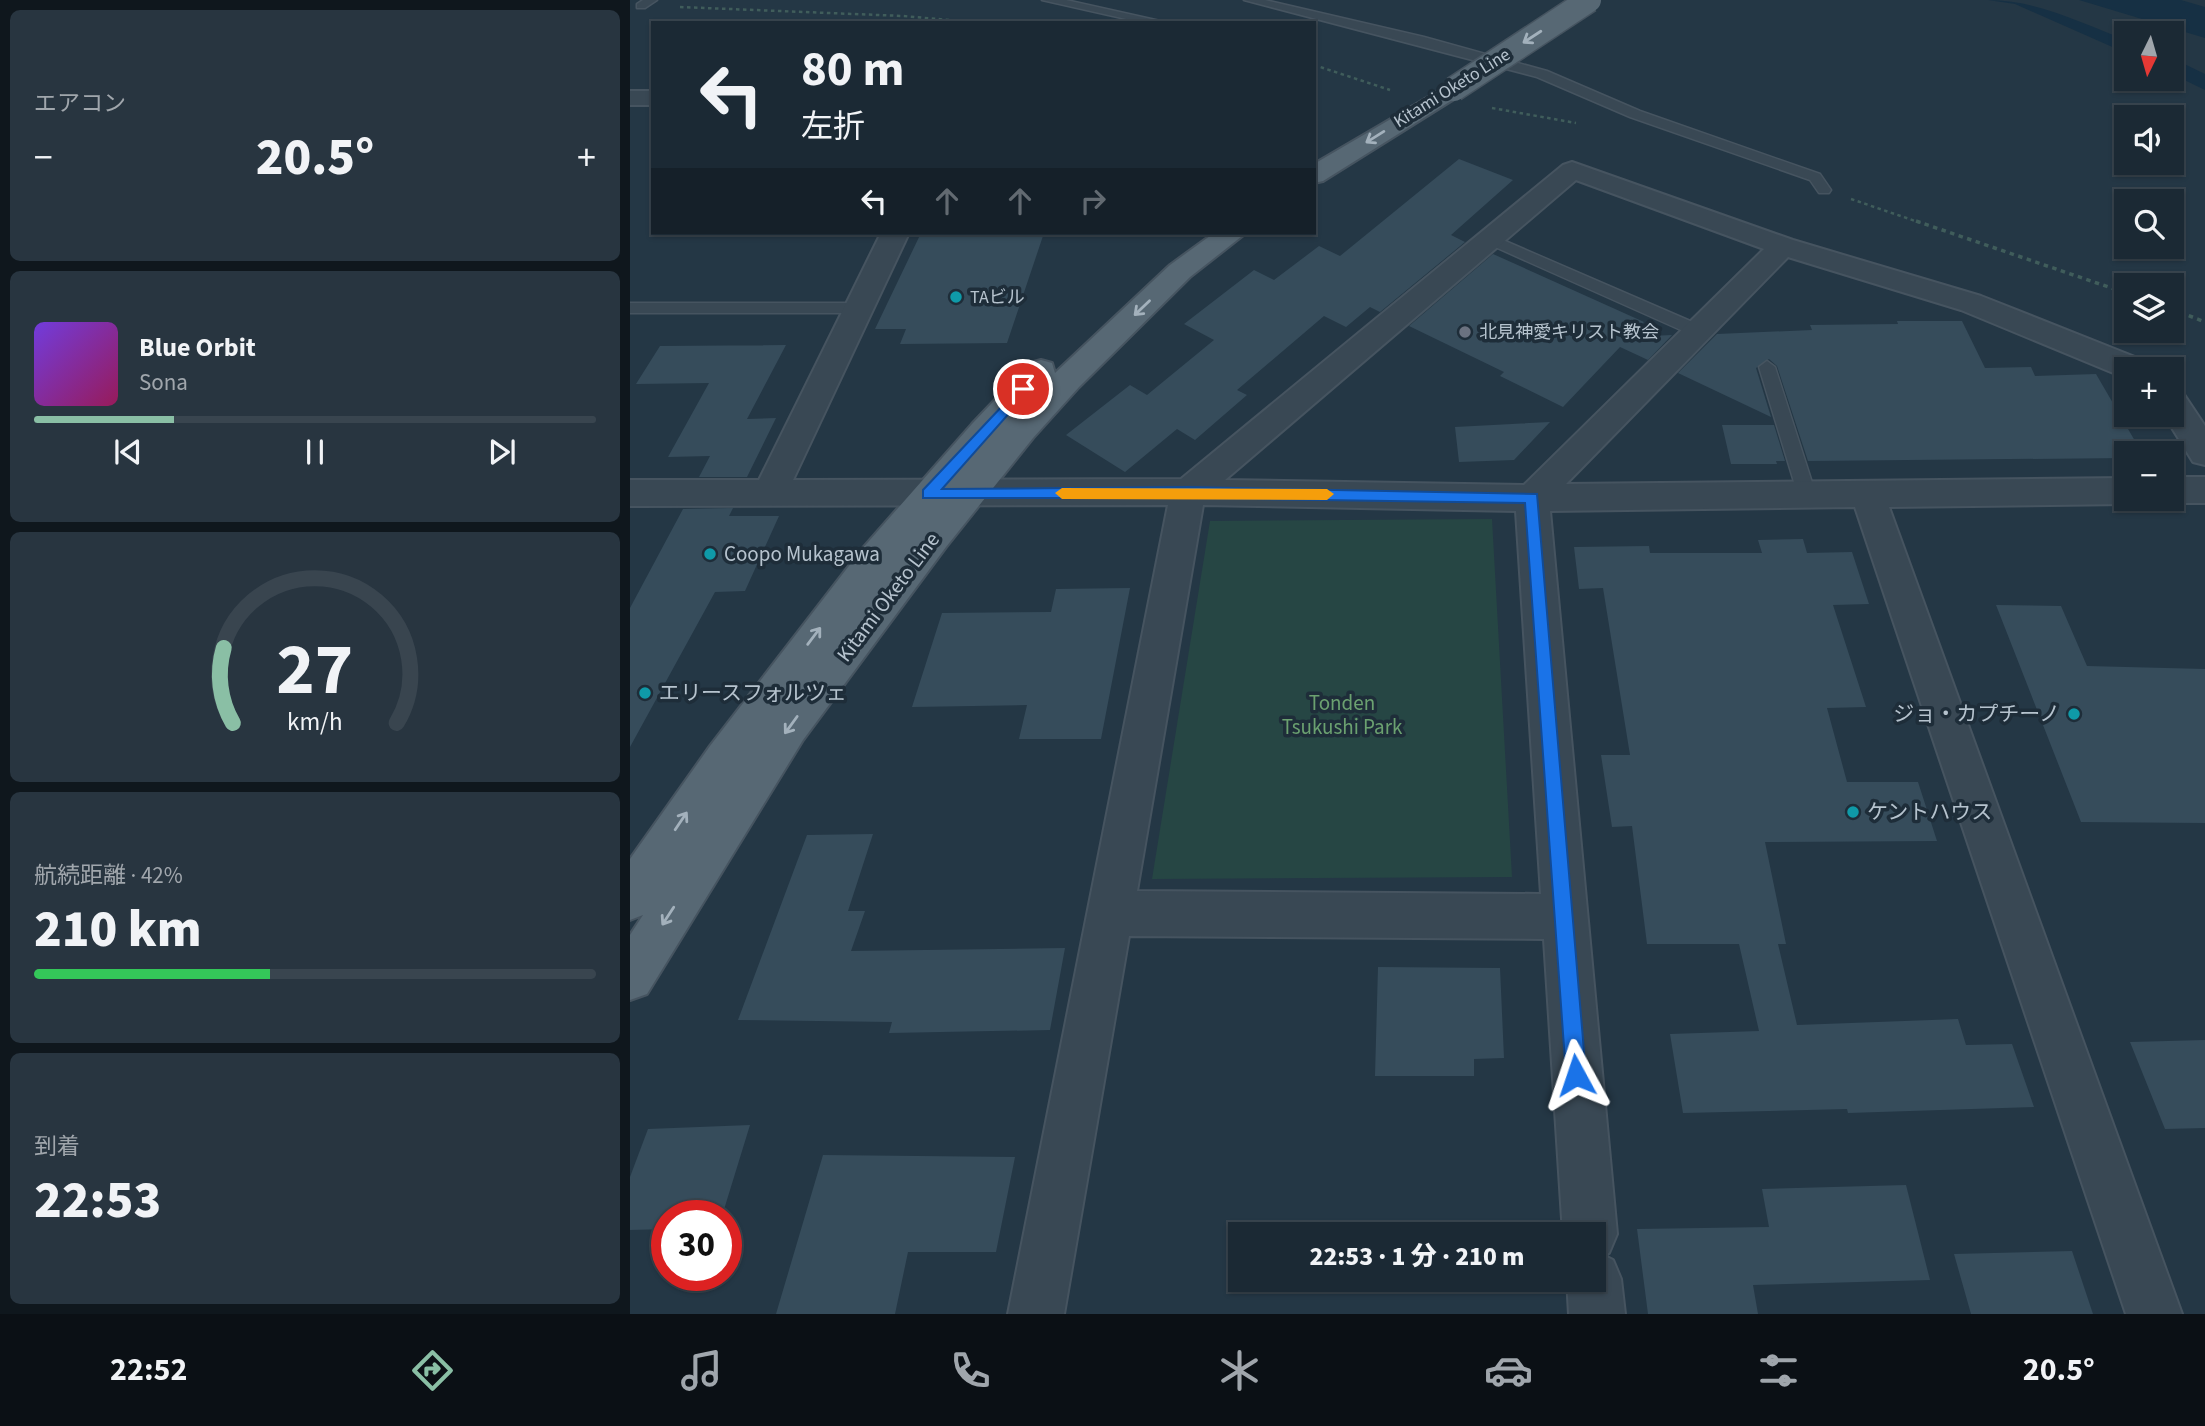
<!DOCTYPE html>
<html lang="ja">
<meta charset="utf-8">
<style>
body{margin:0;font-family:"Source Sans 3","Noto Sans JP",sans-serif;background:#283540;color:#f1f3f6;height:100vh;display:flex;flex-direction:column;font-size:26px;white-space:nowrap}
*{box-sizing:border-box;margin:0}
p{font-size:23px;color:#a0a6ac}
.icon{flex:none;width:38px;height:38px;fill:none;stroke:currentColor;stroke-width:2;stroke-linecap:round;stroke-linejoin:round}
.map{position:relative;flex:1;overflow:hidden}
.details{display:flex;flex-direction:column;gap:10px;padding:10px;background:#0f171d;width:630px}
.details>*{flex:none}
.banner{position:absolute;left:21px;top:21px;width:665px;height:214px;border-radius:0px;box-shadow:0 2px 5px #0004,0 0 0 2px #39454f;background:#1b2934;color:#f1f3f6;overflow:hidden}
.needle{width:46px;rotate:185deg}
.controls{position:absolute;left:1484px;top:21px;display:grid;gap:14px}
.controls a{display:grid;place-items:center;width:70px;height:70px;border-radius:0px;background:#1b2934;box-shadow:0 2px 5px #0004,0 0 0 2px #39454f;font-size:35px}
.speed{position:absolute;left:21px;top:1200px;display:flex;gap:14px;font-size:35px;font-weight:700;text-align:center}
.speed>*{display:grid;place-content:center;width:91px;height:91px;border-radius:50%;background:#1b2934;box-shadow:0 2px 5px #0004,0 0 0 2px #39454f;line-height:1}
.speed .limit{border:10px solid #d22;background:#fff;color:#111}
.pin{position:absolute;display:grid;place-items:center;width:60px;height:60px;color:#fff;margin:-30px;border:4px solid #fff;border-radius:50%;box-shadow:0 2px 7px #0007}
.me{position:absolute;width:77px;margin:-38px;rotate:355deg;stroke-linejoin:round;filter:drop-shadow(0 0 5px #0008)}
.turn{display:flex;align-items:center;gap:24px;height:147px;padding:0 35px;font-size:32px}
.turn .icon{width:91px;height:91px;stroke-width:2.5}
.turn b{display:block;font-size:49px;line-height:60px}
.lanes{display:flex;align-items:center;height:66px;padding:0 35px;background:#0003;justify-content:center;gap:35px;direction:ltr}
.lanes .off{opacity:.35}
.big{font-size:52px;font-weight:800;line-height:1.1}
.details .tile{flex:1;display:flex;flex-direction:column;justify-content:center;gap:10px;min-width:0;padding:0 24px;border-radius:10px;background:#283540}
.details .dial{align-items:center;gap:0}
.dial svg{height:182px;overflow:visible;fill:none;stroke:#39454f;stroke-width:7;stroke-linecap:round;text-anchor:middle}
.dial text{fill:#f1f3f6;stroke:none}
.song{display:flex;align-items:center;gap:21px}
.cover{width:84px;height:84px;border-radius:10px;background:linear-gradient(135deg,hsl(260 70% 55%),hsl(330 70% 35%))}
.played{height:7px;border-radius:4px;background:linear-gradient(90deg,#8abfa5 25%,#39454f 25%)}
.keys{display:flex;justify-content:space-around;direction:ltr}
.heat{display:flex;justify-content:space-between;align-items:center;font-size:38px;direction:ltr}
.charge{height:10px;border-radius:5px;background:linear-gradient(90deg,#34c759 42%,#39454f 0)}
.trip{position:absolute;left:598px;top:1222px;width:378px;height:70px;border-radius:0px;background:#1b2934;box-shadow:0 2px 5px #0004,0 0 0 2px #39454f;font-weight:800;line-height:70px;text-align:center}
.tab-bar{display:flex;height:112px;justify-content:space-around;align-items:center;background:#0b1015;color:#a0a6ac}
.tab-bar .icon{width:49px;height:49px}
.tab-bar .selected{color:#8abfa5}
.tab-bar b{font-size:32px;color:#f1f3f6}
main{display:flex;flex:1;min-height:0}
.map>svg:first-child{display:block}
.green{fill:#264644}
.water{fill:#163044}
.building{fill:#364c5b}
.lines{fill:none;stroke-linecap:round;stroke-linejoin:round}
.service-casing{stroke:#465460;stroke-width:3}
.minor-casing{stroke:#465460;stroke-width:4}
.primary-casing{stroke:#465460;stroke-width:4}
.path-far1{stroke:#405d5b;stroke-width:2.5;stroke-dasharray:3.5 3.5;stroke-linecap:butt}
.path{stroke:#405d5b;stroke-width:3.5;stroke-dasharray:4.5 4.5;stroke-linecap:butt}
.service{fill:#394854;fill-rule:evenodd}
.minor{fill:#394854;fill-rule:evenodd}
.primary{fill:#576874;fill-rule:evenodd}
.primary-bridge-casing{stroke:#465460;stroke-width:27;stroke-linecap:butt}
.primary-bridge{stroke:#576874;stroke-width:24}
.oneway{stroke:#a3b1bc}
.route{fill:#1a73e8;stroke:#114b97;stroke-width:2}
.slow{fill:#f59e0b}
.culture-dot{fill:#0f9aa8;stroke:#1e2d39;stroke-width:2.5}
.worship-dot{fill:#6b7280;stroke:#1e2d39;stroke-width:2.5}
.labels{text-anchor:middle;dominant-baseline:central;stroke-width:7;stroke-linejoin:round;paint-order:stroke}
.far-street-label{font-size:18px;fill:#b6c3ce;stroke:#1e2d39}
.far-poi-label{font-size:18px;fill:#b6c3ce;stroke:#1e2d39;text-anchor:start}
.poi-label{font-size:21px;fill:#b6c3ce;stroke:#1e2d39;text-anchor:start}
.street-label{font-size:21px;fill:#b6c3ce;stroke:#1e2d39}
.park-label{font-size:21px;fill:#6ba170;stroke:#1e2d39}
</style>
<main>
<section class="details">
<div class="tile"><p>エアコン</p>
<div class="heat"><a>−</a><b class="big">20.5°</b><a>+</a></div>
</div>
<div class="tile">
<div class="song"><i class="cover"></i><div><b>Blue Orbit</b><p>Sona</p></div></div>
<div class="played"></div>
<div class="keys"><svg class="icon" aria-label="previous" viewBox="0 0 24 24"><path d="M18 5L8 12l10 7zM5 5v14"/></svg><svg class="icon" aria-label="pause" viewBox="0 0 24 24"><path d="M8 5v14M16 5v14"/></svg><svg class="icon" aria-label="next" viewBox="0 0 24 24"><path d="M6 5l10 7-10 7zM19 5v14"/></svg></div>
</div>
<div class="tile dial"><svg viewBox="0 0 100 80">
<path d="M14 69A42 42 0 1 1 86 69"/>
<path d="M14 69A42 42 0 0 1 10 36" stroke="#8abfa5"/>
<text x="50" y="56" font-size="32" font-weight="700">27</text>
<text x="50" y="72" font-size="11">km/h</text>
</svg></div>
<div class="tile"><p>航続距離 · 42%</p><b class="big">210 km</b><div class="charge"></div></div>
<div class="tile"><p>到着</p><b class="big">22:53</b></div>
</section>
<div class="map">
<svg width="1575" height="1314" viewBox="0 0 1575 1314">
<rect width="100%" height="100%" fill="#243745"/>
<!-- green -->
<path class="green" d="M 862,519 L 882,877 L 522,879 L 580,521 Z"/>
<!-- water -->
<path class="water" d="M 1358,0 C 1407,0 1451,23 1496,40 L 1496,53 L 1385,4 Z
M 1449,0 L 1551,0 L 1575,7 L 1575,38 Z
M 1542,58 L 1575,74 L 1575,90 L 1542,74 Z"/>
<!-- building -->
<path class="building" d="M 829,159 L 883,180 L 821,235 L 835,242 L 750,312 L 740,307 L 716,327 L 694,316 L 607,390 L 617,395 L 565,440 L 547,429 L 495,472 L 436,435 L 500,385 L 517,395 L 584,340 L 554,324 L 624,270 L 644,280 L 689,246 L 710,256 Z
M 291,233 L 414,233 L 377,343 L 270,344 L 276,329 L 245,329 Z
M 863,254 L 1014,322 L 999,337 L 1042,335 L 1018,360 L 990,347 L 933,407 L 870,376 L 874,372 L 779,326 Z
M 1267,321 L 1332,321 L 1355,368 L 1401,367 L 1405,376 L 1466,374 L 1512,453 L 1496,453 L 1496,458 L 1178,461 L 1147,366 L 1139,359 L 1126,368 L 1141,417 L 1048,373 L 1087,334 L 1182,330 L 1180,325 L 1268,324 Z
M 156,345 L 117,419 L 146,418 L 117,477 L 69,477 L 80,456 L 38,457 L 79,383 L 6,384 L 30,346 Z
M 920,422 L 884,460 L 829,462 L 825,427 Z
M 1092,425 L 1144,425 L 1155,461 L 1146,461 L 1147,464 L 1101,464 Z
M 103,508 L 99,516 L 149,516 L 115,591 L 85,592 L 0,747 L 0,608 L 53,509 Z
M 1173,539 L 1177,553 L 1222,552 L 1239,604 L 1203,605 L 1236,707 L 1197,708 L 1217,782 L 1288,782 L 1307,841 L 1135,842 L 1156,944 L 1148,944 L 1167,1025 L 1328,1019 L 1336,1045 L 1382,1044 L 1404,1107 L 1218,1113 L 1217,1109 L 1053,1113 L 1040,1034 L 1129,1031 L 1109,944 L 1017,944 L 1002,826 L 982,827 L 971,755 L 1000,755 L 973,588 L 949,589 L 944,547 L 1019,546 L 1020,553 L 1132,553 L 1128,540 Z
M 500,588 L 471,739 L 389,739 L 397,705 L 282,707 L 312,613 L 421,612 L 426,589 Z
M 1366,605 L 1431,606 L 1457,666 L 1575,669 L 1575,823 L 1451,822 Z
M 243,834 L 218,911 L 235,911 L 221,951 L 435,948 L 420,1030 L 259,1033 L 262,1022 L 108,1020 L 177,835 Z
M 748,967 L 870,968 L 874,1058 L 844,1059 L 844,1076 L 745,1076 Z
M 1575,1040 L 1575,1128 L 1535,1129 L 1500,1042 Z
M 120,1125 L 92,1216 L 37,1216 L 37,1229 L 0,1230 L 0,1177 L 18,1129 Z
M 193,1155 L 385,1157 L 366,1252 L 278,1252 L 265,1314 L 146,1314 Z
M 1276,1185 L 1300,1280 L 1123,1285 L 1128,1314 L 1018,1314 L 1007,1229 L 1139,1227 L 1132,1189 Z
M 1442,1251 L 1463,1314 L 1341,1314 L 1324,1254 Z"/>
<g class="lines">
<!-- service casing -->
<g class="service-casing">
<path id="service" d="M 13,0 L 27,0 L 15,8 L 7,8 L 7,4 Z
M 412,0 L 436,0 L 539,23 L 514,23 Z
M 614,0 L 635,0 L 794,37 L 917,71 L 1010,111 L 1190,174 L 1201,190 L 1199,193 L 1189,193 L 1180,180 L 1000,117 L 907,77 Z
M 859,234 L 1074,327 L 1076,331 L 1068,336 L 1062,335 L 854,242 L 851,239 Z
M 0,303 L 228,303 L 236,308 L 228,313 L 0,313 Z
M 1137,361 L 1145,367 L 1186,495 L 1177,502 L 1168,495 L 1129,367 Z"/>
</g>
<!-- minor casing -->
<g class="minor-casing">
<path id="minor" d="M 0,91 L 23,91 L 23,105 L 0,105 Z
M 942,162 L 1163,240 L 1351,296 L 1515,361 L 1520,369 L 1496,369 L 1496,377 L 1493,377 L 1331,310 L 1158,257 L 936,484 L 1496,478 L 1496,499 L 1509,499 L 1496,504 L 1259,507 L 1552,1314 L 1496,1314 L 1225,507 L 920,511 L 987,1234 L 979,1253 L 973,1255 L 983,1260 L 991,1279 L 995,1314 L 939,1314 L 937,1279 L 964,1279 L 964,1234 L 933,1234 L 914,939 L 499,936 L 434,1314 L 378,1314 L 538,505 L 0,506 L 0,480 L 129,480 L 251,233 L 279,233 L 163,480 L 551,479 L 933,165 ZM 946,180 L 1134,249 L 894,485 L 595,480 ZM 573,505 L 886,511 L 911,894 L 507,891 Z
M 1542,390 L 1553,393 L 1575,426 L 1575,465 L 1563,462 L 1534,415 L 1542,415 Z
M 1542,477 L 1575,477 L 1575,503 L 1542,503 L 1530,499 L 1542,499 Z"/>
</g>
<!-- primary casing -->
<g class="primary-casing">
<path id="primary" d="M 824,82 L 832,84 L 836,89 L 832,94 L 693,181 L 684,183 L 684,164 Z
M 584,233 L 616,233 L 560,277 L 449,387 L 403,438 L 316,547 L 173,740 L 17,994 L 0,1000 L 0,935 L 13,915 L 0,920 L 0,859 L 80,746 L 232,549 L 342,424 L 400,363 L 411,360 L 422,363 L 425,373 L 540,265 Z"/>
</g>
<!-- path-far1 -->
<path class="path-far1" d="M 50,7 L 273,16 L 354,23
M 684,65 L 760,90
M 862,108 L 946,123
M 1221,199 L 1291,223"/>
<!-- path -->
<path class="path" d="M 1286,221 L 1496,293
M 1542,309 L 1575,322"/>
<!-- service -->
<use href="#service" class="service"/>
<!-- minor -->
<use href="#minor" class="minor"/>
<!-- primary -->
<use href="#primary" class="primary"/>
<!-- primary-bridge casing -->
<g class="primary-bridge-casing">
<path id="primary-bridge" d="M 824,89 L 959,0"/>
</g>
<!-- primary-bridge -->
<use href="#primary-bridge" class="primary-bridge"/>
</g>
<!-- one-way arrows -->
<defs><path id="oneway-shaft" d="M-6 0H5M1.5-3L5.5 0L1.5 3" fill="none" stroke-width="1.6" stroke-linecap="round" stroke-linejoin="round" transform="scale(1.75)"/></defs>
<g class="oneway">
<use href="#oneway-shaft" transform="translate(902 37) rotate(147)"/>
<use href="#oneway-shaft" transform="translate(745 137) rotate(148)"/>
<use href="#oneway-shaft" transform="translate(512 308) rotate(136)"/>
<use href="#oneway-shaft" transform="translate(184 636) rotate(-53)"/>
<use href="#oneway-shaft" transform="translate(161 725) rotate(126)"/>
<use href="#oneway-shaft" transform="translate(51 821) rotate(-56)"/>
<use href="#oneway-shaft" transform="translate(38 916) rotate(123)"/>
</g>
<!-- route -->
<path class="route" d="M 393,384 L 400,389 L 398,392 L 312,489 L 558,487 L 907,494 L 956,1075 L 953,1082 L 946,1085 L 939,1082 L 936,1075 L 895,503 L 558,498 L 293,498 L 293,490 Z"/>
<!-- slow -->
<path class="slow" d="M 432,488 L 697,489 L 704,494 L 697,500 L 432,499 L 425,493 Z"/>
<!-- markers -->
<g class="culture-dot">
<circle cx="326" cy="297" r="7"/>
<circle cx="80" cy="554" r="7"/>
<circle cx="15" cy="693" r="7"/>
<circle cx="1444" cy="714" r="7"/>
<circle cx="1223" cy="812" r="7"/>
</g>
<circle class="worship-dot" cx="835" cy="332" r="7"/>
<g class="labels">
<!-- far-street labels -->
<g class="far-street-label">
<text transform="translate(822 88) rotate(-32)">Kitami Oketo Line</text>
</g>
<!-- far-poi labels -->
<g class="far-poi-label">
<text x="340" y="297">TAビル</text>
<text x="849" y="332">北見神愛キリスト教会</text>
</g>
<!-- poi labels -->
<g class="poi-label">
<text x="94" y="554">Coopo Mukagawa</text>
<text x="29" y="693">エリースフォルツェ</text>
<text x="1430" y="714" text-anchor="end">ジョ・カプチーノ</text>
<text x="1237" y="812">ケントハウス</text>
</g>
<!-- street labels -->
<g class="street-label">
<text transform="translate(258 597) rotate(-53)">Kitami Oketo Line</text>
</g>
<!-- park labels -->
<g class="park-label">
<text x="712" y="703">Tonden<tspan x="712" dy="24">Tsukushi Park</tspan></text>
</g>
</g>
</svg>
<div class="controls">
<a><svg class="needle" viewBox="-14 -14 28 28"><path d="M0-13l5 13h-10z" fill="#e53935"/><path d="M0 13l5-13h-10z" fill="#a0a6ac"/></svg></a>
<a><svg class="icon" aria-label="sound" viewBox="0 0 24 24"><path d="M4 9h4l5-4v14l-5-4H4zM17 9q2 3 0 6"/></svg></a>
<a><svg class="icon" aria-label="search" viewBox="0 0 24 24"><circle cx="10" cy="10" r="6"/><path d="M15 15l6 6"/></svg></a>
<a><svg class="icon" aria-label="layers" viewBox="0 0 24 24"><path d="M12 4l9 5-9 5-9-5zM3 14l9 5 9-5"/></svg></a>
<a>+</a>
<a>−</a>
</div>
<div class="speed"><div class="limit">30</div></div>
<div class="pin" style="left:393px;top:389px;background:#d93025"><svg class="icon" aria-label="arrive" viewBox="0 0 24 24"><path d="M6 21V4h12l-3 4 3 4H6"/></svg></div>
<svg class="me" style="left:946px;top:1075px" viewBox="-20 -20 40 40"><path d="M0-17L14 15 0 8-14 15z" fill="#1a73e8" stroke="#fff" stroke-width="4"/></svg>
<div class="trip">22:53 · 1 分 · 210 m</div>
<div class="banner">
<div class="turn"><svg class="icon" aria-label="left" viewBox="0 0 24 24"><path d="M17 20v-9H6M10 6l-5 5 5 5"/></svg><div><b>80 m</b>左折</div></div>
<div class="lanes"><svg class="icon" aria-label="left" viewBox="0 0 24 24"><path d="M17 20v-9H6M10 6l-5 5 5 5"/></svg><svg class="icon off" aria-label="ahead" viewBox="0 0 24 24"><path d="M12 20V5M6 11l6-6 6 6"/></svg><svg class="icon off" aria-label="ahead" viewBox="0 0 24 24"><path d="M12 20V5M6 11l6-6 6 6"/></svg><svg class="icon off" aria-label="right" viewBox="0 0 24 24"><path d="M7 20v-9h11M14 6l5 5-5 5"/></svg></div>
</div>
</div>
</main>
<nav class="tab-bar">
<b>22:52</b>
<svg class="icon selected" aria-label="directions" viewBox="0 0 24 24"><path d="M12 3l9 9-9 9-9-9zM9 14v-3h6M13 9l2 2-2 2"/></svg>
<svg class="icon" aria-label="music" viewBox="0 0 24 24"><path d="M9 18V5l10-2v13"/><circle cx="6" cy="18" r="3"/><circle cx="16" cy="16" r="3"/></svg>
<svg class="icon" aria-label="phone" viewBox="0 0 24 24"><path d="M5 4h4l2 5-3 2q2 4 5 5l2-3 5 2v4C11 20 4 13 5 4z"/></svg>
<svg class="icon" aria-label="climate" viewBox="0 0 24 24"><path d="M12 3v18M4 7l16 10M4 17L20 7"/></svg>
<svg class="icon" aria-label="car" viewBox="0 0 24 24"><path d="M5 17H2v-5l4-1 3-4h7l3 4 3 1v5h-3M9 17h6M6 11h13"/><circle cx="7" cy="17" r="2"/><circle cx="17" cy="17" r="2"/></svg>
<svg class="icon" aria-label="filters" viewBox="0 0 24 24"><path d="M4 7h16M4 17h16"/><circle cx="9" cy="7" r="2"/><circle cx="15" cy="17" r="2"/></svg>
<b>20.5°</b>
</nav>
